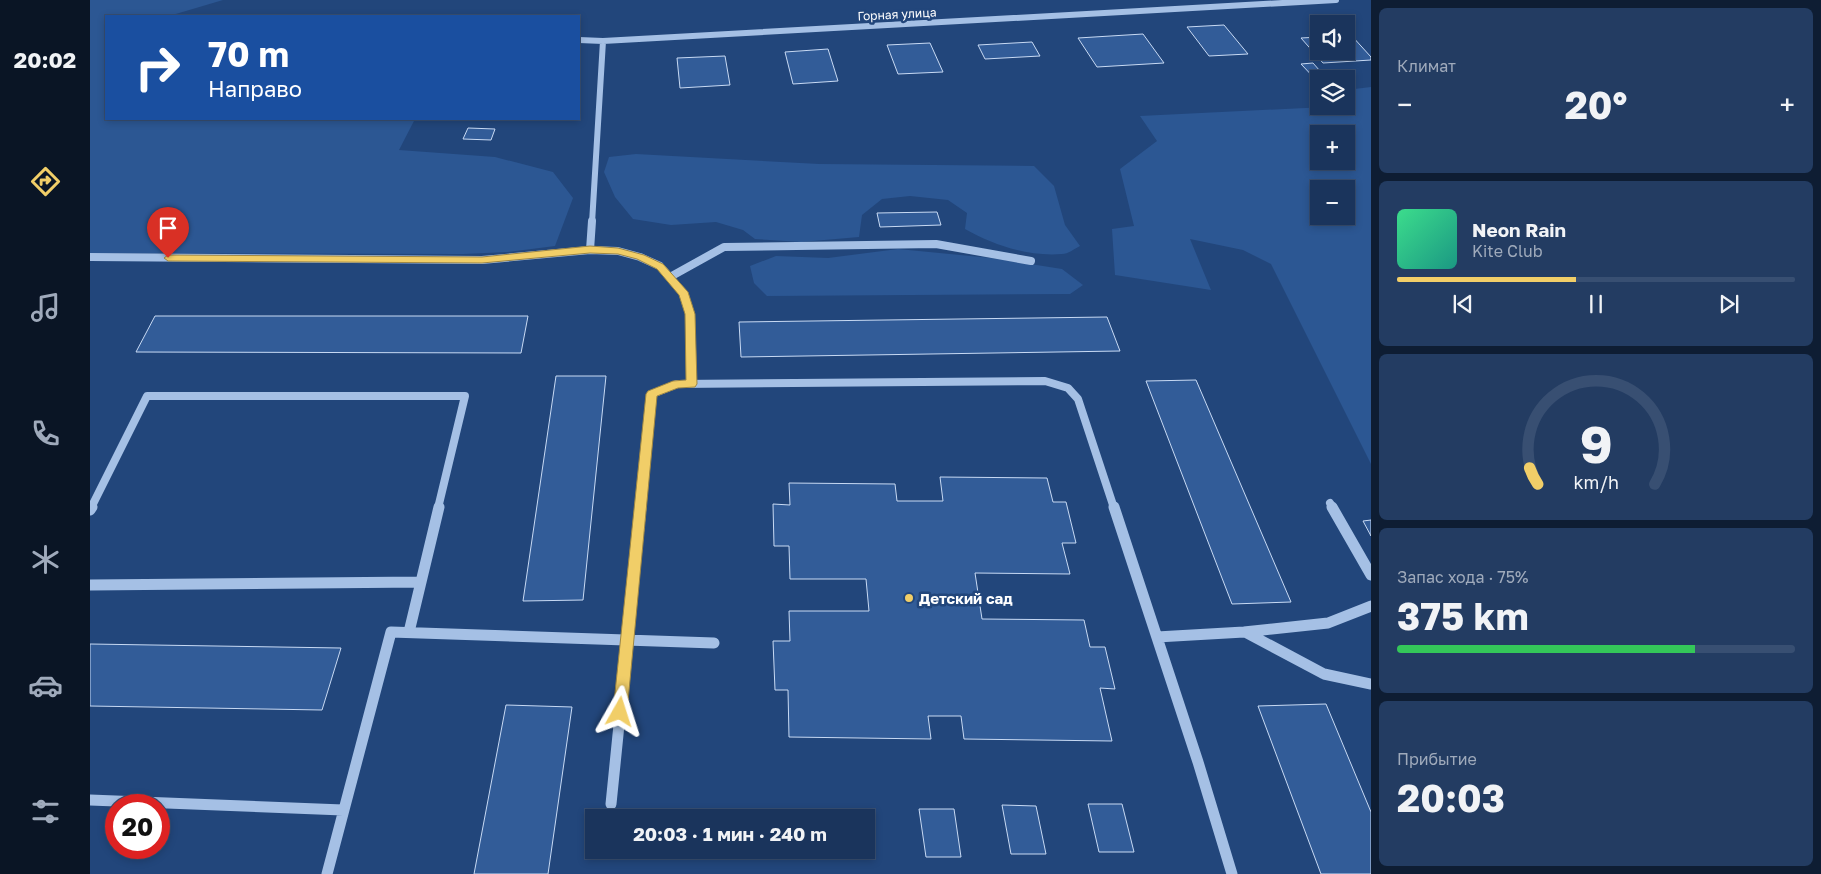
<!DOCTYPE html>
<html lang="ru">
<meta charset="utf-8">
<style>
body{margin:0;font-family:"Golos Text",sans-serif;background:#233c62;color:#f1f3f6;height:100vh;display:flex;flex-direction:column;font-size:19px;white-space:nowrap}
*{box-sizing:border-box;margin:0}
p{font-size:16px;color:#9faabb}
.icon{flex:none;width:28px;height:28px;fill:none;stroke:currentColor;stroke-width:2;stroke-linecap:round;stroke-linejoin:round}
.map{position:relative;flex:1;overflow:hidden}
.side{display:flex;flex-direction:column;gap:8px;padding:8px;background:#0e1d33;width:450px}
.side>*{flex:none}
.guide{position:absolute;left:15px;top:15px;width:475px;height:105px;border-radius:0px;box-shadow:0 2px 8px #0003,0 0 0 1px #384f72;background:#1a4fa0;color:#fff;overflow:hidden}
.fabs{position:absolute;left:1220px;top:15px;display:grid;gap:10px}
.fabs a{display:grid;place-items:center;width:45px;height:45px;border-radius:0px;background:#1a345c;box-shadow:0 2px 8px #0003,0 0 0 1px #384f72;font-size:25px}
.speed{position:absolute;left:15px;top:794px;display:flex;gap:10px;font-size:25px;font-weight:700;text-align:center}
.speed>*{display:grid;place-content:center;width:65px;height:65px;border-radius:50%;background:#1a345c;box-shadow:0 2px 8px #0003,0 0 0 1px #384f72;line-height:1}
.speed .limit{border:8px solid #d22;background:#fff;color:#111}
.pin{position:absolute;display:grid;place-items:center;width:42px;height:42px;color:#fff;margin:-51px -21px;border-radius:50% 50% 50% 0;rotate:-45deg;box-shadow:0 0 5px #0007}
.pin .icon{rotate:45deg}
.me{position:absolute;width:55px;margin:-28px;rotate:6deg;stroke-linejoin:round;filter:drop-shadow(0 0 4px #0008)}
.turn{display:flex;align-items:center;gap:18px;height:105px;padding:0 20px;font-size:22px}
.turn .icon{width:65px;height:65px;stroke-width:2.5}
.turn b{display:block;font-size:35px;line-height:42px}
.big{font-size:38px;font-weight:700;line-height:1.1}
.side .card{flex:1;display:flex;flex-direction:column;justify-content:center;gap:8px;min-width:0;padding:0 18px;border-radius:8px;background:#233c62}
.side .dial{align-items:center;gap:0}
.dial svg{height:130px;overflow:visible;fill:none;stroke:#384f72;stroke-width:7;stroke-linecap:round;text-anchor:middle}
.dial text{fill:#f1f3f6;stroke:none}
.song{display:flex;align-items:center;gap:15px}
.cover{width:60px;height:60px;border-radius:8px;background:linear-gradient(135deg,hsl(150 70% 55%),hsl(170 70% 35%))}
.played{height:5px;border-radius:2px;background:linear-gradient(90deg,#f1ce68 45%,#384f72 45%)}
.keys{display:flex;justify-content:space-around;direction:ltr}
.heat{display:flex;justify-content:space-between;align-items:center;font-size:28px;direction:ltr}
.charge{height:8px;border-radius:4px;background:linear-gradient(90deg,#34c759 75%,#384f72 0)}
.trip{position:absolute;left:495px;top:809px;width:290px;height:50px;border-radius:0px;background:#1a345c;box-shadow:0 2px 8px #0003,0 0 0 1px #384f72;font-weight:700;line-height:50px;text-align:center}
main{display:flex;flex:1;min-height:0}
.menu{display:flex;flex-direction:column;width:90px;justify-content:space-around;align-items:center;background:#0a1525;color:#9faabb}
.menu .icon{width:35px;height:35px}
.menu .selected{color:#f1ce68}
.menu b{font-size:22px;color:#f1f3f6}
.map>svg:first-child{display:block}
.green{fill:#2c5793;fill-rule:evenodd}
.building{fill:#325c98;stroke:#c8daf4}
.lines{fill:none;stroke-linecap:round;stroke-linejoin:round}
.minor-far2{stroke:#a5c0e5;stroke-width:6}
.minor-far1{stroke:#a5c0e5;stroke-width:8}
.minor{stroke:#a5c0e5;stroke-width:11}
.route{fill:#f1ce68;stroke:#9d8644}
.poi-dot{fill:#f1ce68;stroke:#22467b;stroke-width:2}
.labels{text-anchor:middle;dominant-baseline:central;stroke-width:5;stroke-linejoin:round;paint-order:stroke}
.far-street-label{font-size:12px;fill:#fff;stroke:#22467b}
.poi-label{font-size:15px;font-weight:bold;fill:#fff;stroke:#22467b;text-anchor:start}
</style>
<main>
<nav class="menu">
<b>20:02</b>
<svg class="icon selected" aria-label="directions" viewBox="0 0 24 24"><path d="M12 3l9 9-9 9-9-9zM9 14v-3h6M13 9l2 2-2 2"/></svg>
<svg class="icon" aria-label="music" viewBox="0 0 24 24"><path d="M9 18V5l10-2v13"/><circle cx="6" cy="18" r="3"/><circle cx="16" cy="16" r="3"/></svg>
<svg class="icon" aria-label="phone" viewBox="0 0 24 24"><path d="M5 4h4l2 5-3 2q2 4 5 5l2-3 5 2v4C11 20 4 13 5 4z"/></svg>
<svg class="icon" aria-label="climate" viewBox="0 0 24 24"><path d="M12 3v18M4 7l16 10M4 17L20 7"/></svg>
<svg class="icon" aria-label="car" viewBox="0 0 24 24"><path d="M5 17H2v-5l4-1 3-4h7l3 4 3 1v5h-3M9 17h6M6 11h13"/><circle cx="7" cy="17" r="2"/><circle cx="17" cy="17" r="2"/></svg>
<svg class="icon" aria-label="filters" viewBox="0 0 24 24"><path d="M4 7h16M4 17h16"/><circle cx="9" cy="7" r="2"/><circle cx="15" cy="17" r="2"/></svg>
</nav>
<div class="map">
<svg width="1281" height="874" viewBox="0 0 1281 874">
<rect width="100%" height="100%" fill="#22467b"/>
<!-- green -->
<path class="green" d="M 0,0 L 133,0 L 79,16 L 16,16 L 16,119 L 325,119 L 309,150 L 405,157 L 463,172 L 483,198 L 465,246 L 418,252 L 373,254 L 0,253 Z
M 1281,87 L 1281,464 L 1181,264 L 1153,250 L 1100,239 L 1121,290 L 1025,275 L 1022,229 L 1044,226 L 1030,169 L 1067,141 L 1050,116 L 1256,106 L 1256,90 ZM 1229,134 L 1256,134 L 1256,161 L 1229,161 ZM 1229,189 L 1256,189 L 1256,216 L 1229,216 Z
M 546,154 L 729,164 L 944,166 L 964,186 L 975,225 L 990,246 C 984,249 978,254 972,254 C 939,257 903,245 875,229 L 877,213 L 858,200 L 820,196 L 792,199 L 772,215 L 769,237 L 711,242 L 665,239 L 653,230 L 626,222 L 581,225 L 543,219 L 525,197 L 514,172 L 519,157 Z
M 808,249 L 901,258 L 972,269 L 993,285 L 980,294 L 677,296 L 664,283 L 660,266 L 686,256 L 738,258 Z"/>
<!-- building -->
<path class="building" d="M 1134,25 L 1158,54 L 1119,56 L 1097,27 Z
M 1053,34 L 1074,63 L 1007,67 L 988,38 Z
M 1261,35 L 1281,57 L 1281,60 L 1233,63 L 1211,38 L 1229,37 L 1229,51 L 1256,51 L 1256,36 Z
M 942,42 L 950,56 L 895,59 L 888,45 Z
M 840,43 L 853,72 L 808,74 L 797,45 Z
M 738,49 L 748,81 L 703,84 L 695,52 Z
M 635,56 L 640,85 L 590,88 L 587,58 Z
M 1223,63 L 1237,79 L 1229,79 L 1228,82 L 1211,64 Z
M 378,128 L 405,129 L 401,140 L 373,139 Z
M 847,212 L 851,225 L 790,227 L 787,213 Z
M 65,316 L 438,316 L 431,353 L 46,352 Z
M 1017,317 L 1030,351 L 651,357 L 649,322 Z
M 466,376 L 516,376 L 493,600 L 433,601 Z
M 1106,380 L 1201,602 L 1142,604 L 1056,381 Z
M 850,477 L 957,478 L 963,502 L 976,502 L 986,543 L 972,543 L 980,574 L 885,573 L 892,619 L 994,620 L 1000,647 L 1015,647 L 1025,689 L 1010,688 L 1022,741 L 874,739 L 871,716 L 838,716 L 841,739 L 699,737 L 698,690 L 685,690 L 683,641 L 700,641 L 699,611 L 779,611 L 776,579 L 700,579 L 699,546 L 684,546 L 683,504 L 700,505 L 699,483 L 805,484 L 807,501 L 853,501 Z
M 1281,520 L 1281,536 L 1273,521 Z
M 0,644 L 251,648 L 232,710 L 0,706 Z
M 1236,704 L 1281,812 L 1281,874 L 1231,874 L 1168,706 Z
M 416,705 L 482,707 L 458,874 L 384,874 Z
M 998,804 L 1032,804 L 1044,852 L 1009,852 Z
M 912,805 L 946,806 L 956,854 L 921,854 Z
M 829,809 L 864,809 L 871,857 L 836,857 Z
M 746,811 L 780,811 L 785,859 L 749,859 L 749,850 L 776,850 L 776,818 L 747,818 Z"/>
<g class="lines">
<!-- minor-far2 -->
<path class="minor-far2" d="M 489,40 L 513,41 L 1246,0
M 502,223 L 513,41"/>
<!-- minor-far1 -->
<path class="minor-far1" d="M 500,250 L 502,221
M 0,257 L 392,260 L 500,250 L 528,251 L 550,257 L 570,266 L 594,294 L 600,314 L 602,384
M 580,277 L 634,247 L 846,244 L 941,261
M 1240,503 L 1243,508
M 1,508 L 57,396 L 375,396 L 348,508
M 551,508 L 562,394 L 587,384 L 955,381 L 978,388 L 988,399 L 1024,508"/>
<!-- minor -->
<path class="minor" d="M 1024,507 L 1108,762 L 1142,874
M 1242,507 L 1281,575
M 0,510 L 2,507
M 0,585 L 331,582
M 319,632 L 349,507
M 1155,632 L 1234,674 L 1281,684
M 1067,637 L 1154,632 L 1238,623 L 1281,606
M 0,800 L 253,810
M 521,804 L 551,507
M 237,874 L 301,632 L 624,643"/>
</g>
<!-- route -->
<path class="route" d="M 500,246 L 528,248 L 554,255 L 573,264 L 598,292 L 605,314 L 607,384 L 605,387 L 588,388 L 567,396 L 537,712 L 535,717 L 530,719 L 525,717 L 523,712 L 556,394 L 558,391 L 583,381 L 596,380 L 595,314 L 589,295 L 567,269 L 547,259 L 528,254 L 500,253 L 392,263 L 78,261 L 74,258 L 78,255 L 392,257 Z"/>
<!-- markers -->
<circle class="poi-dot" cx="819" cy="598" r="5"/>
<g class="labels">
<!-- far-street labels -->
<g class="far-street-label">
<text transform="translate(807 14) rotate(-3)">Горная улица</text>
</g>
<!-- poi labels -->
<g class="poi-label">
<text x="829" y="598">Детский сад</text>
</g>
</g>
</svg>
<div class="fabs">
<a><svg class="icon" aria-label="sound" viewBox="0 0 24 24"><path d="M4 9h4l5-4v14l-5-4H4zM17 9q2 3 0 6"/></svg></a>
<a><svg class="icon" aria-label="layers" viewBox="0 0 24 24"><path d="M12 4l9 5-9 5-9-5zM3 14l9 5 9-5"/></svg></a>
<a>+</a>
<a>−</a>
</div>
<div class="speed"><div class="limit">20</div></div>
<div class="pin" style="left:78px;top:258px;background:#d93025"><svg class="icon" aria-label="arrive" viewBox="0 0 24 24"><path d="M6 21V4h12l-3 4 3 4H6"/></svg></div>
<svg class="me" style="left:530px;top:712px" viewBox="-20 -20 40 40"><path d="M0-17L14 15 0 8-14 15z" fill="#f1ce68" stroke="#fff" stroke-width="4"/></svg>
<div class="trip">20:03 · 1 мин · 240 m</div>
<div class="guide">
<div class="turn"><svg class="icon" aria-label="right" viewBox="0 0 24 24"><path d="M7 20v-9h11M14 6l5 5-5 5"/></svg><div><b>70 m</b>Направо</div></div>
</div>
</div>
<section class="side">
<div class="card"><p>Климат</p>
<div class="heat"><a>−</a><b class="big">20°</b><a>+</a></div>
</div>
<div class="card">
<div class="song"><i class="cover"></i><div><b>Neon Rain</b><p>Kite Club</p></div></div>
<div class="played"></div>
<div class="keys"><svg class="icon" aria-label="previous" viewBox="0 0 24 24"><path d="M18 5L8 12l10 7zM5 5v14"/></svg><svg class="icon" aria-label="pause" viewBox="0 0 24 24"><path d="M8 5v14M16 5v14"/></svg><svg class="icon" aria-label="next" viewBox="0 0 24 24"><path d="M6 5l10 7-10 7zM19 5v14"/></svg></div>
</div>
<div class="card dial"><svg viewBox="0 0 100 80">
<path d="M14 69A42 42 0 1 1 86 69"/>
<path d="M14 69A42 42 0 0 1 9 59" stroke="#f1ce68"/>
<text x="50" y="56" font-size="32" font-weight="700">9</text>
<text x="50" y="72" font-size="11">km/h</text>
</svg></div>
<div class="card"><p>Запас хода · 75%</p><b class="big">375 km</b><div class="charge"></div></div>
<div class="card"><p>Прибытие</p><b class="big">20:03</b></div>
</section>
</main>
